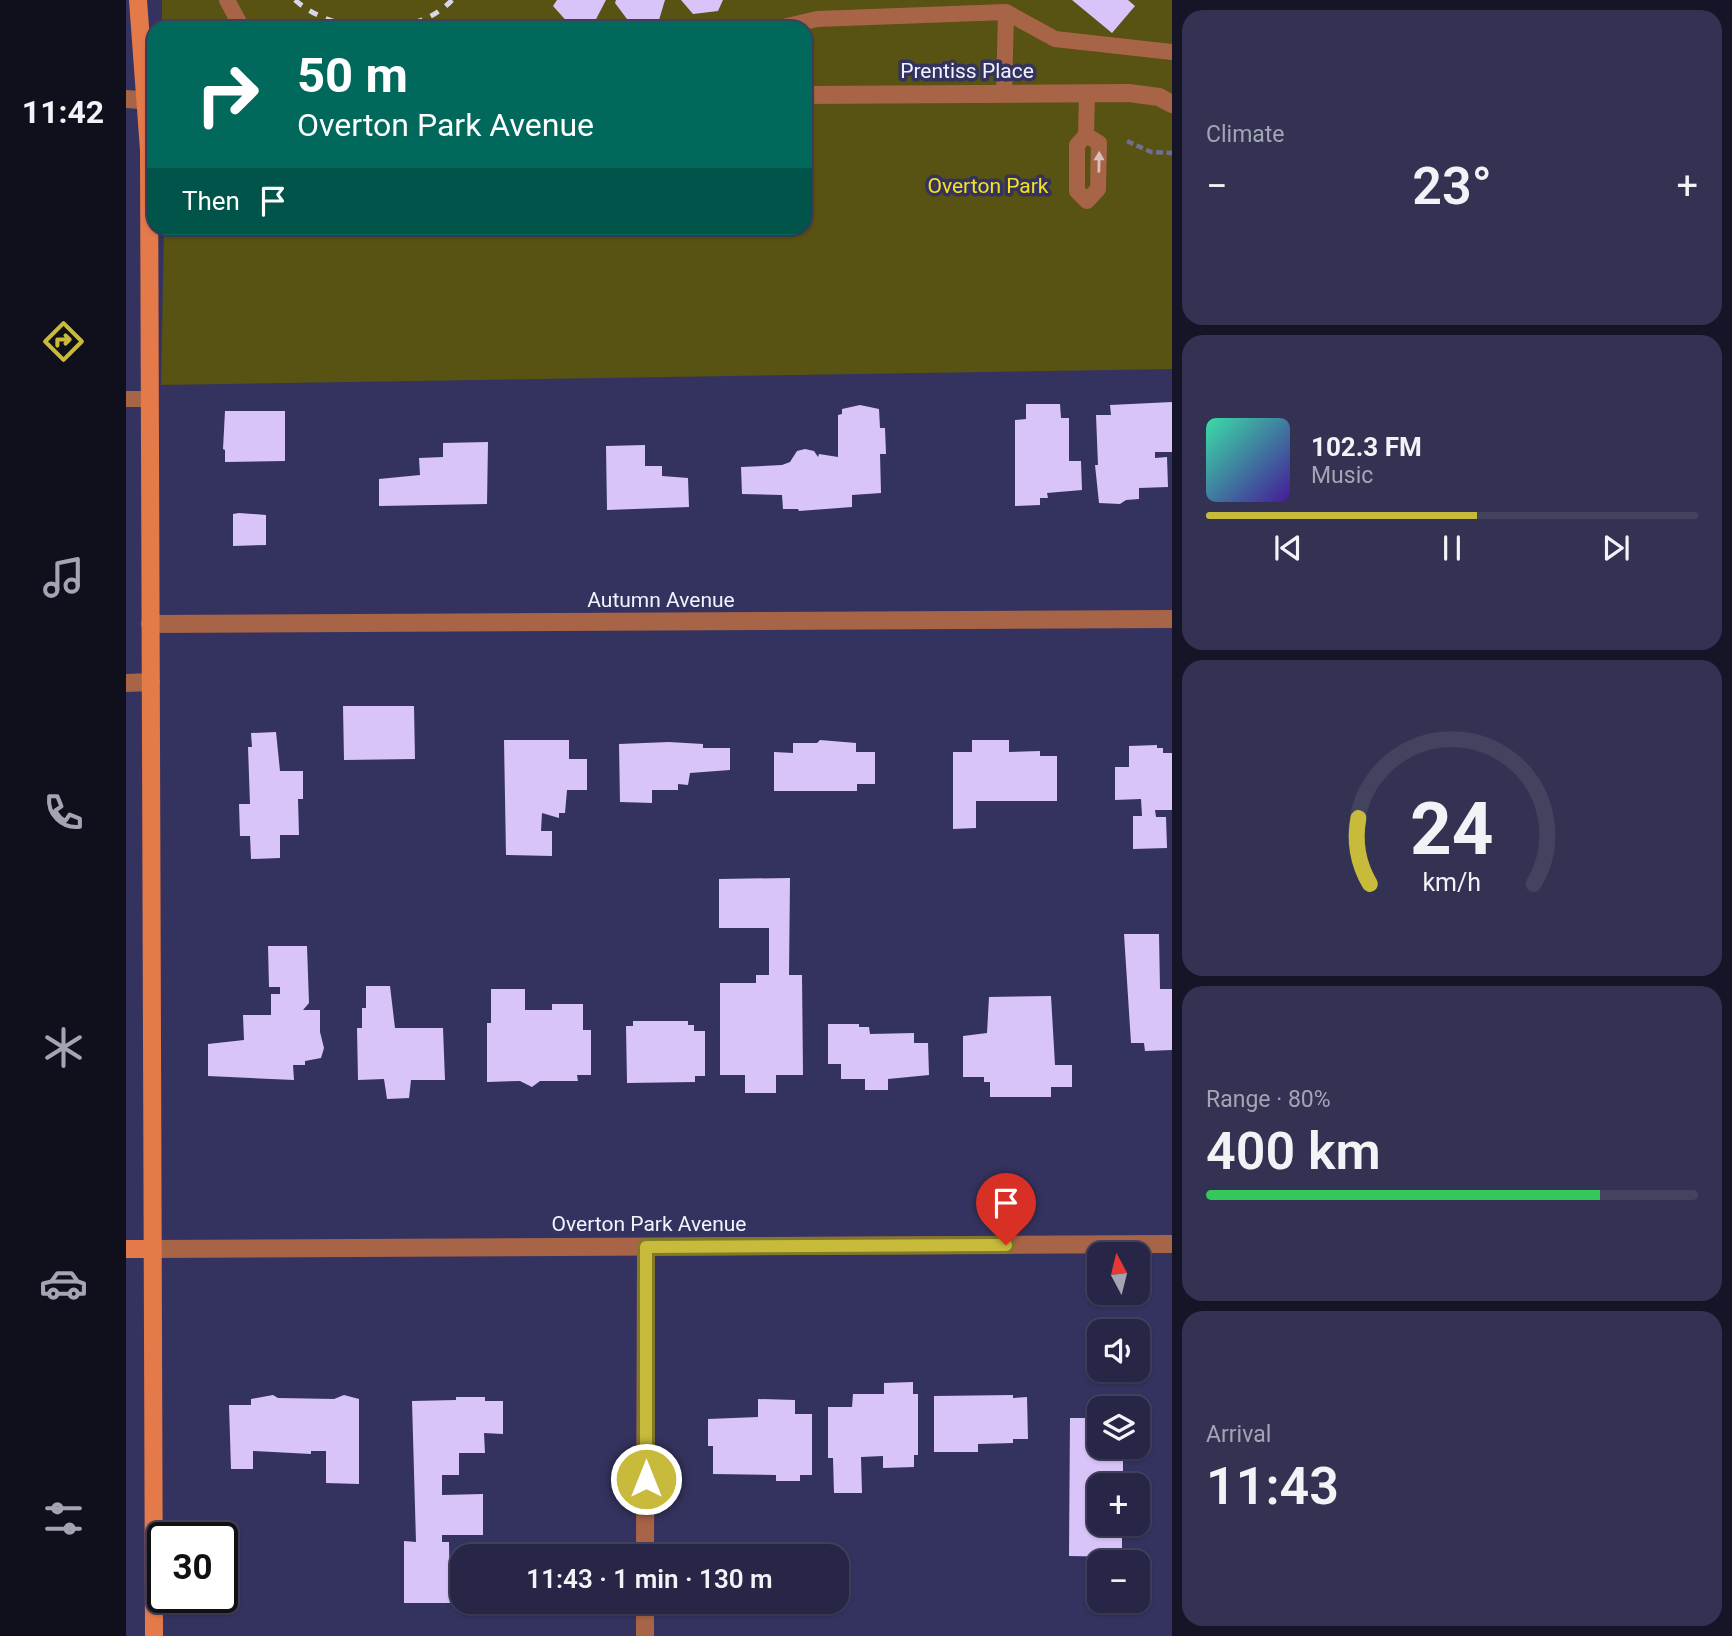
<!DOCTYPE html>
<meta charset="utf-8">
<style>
body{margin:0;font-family:Roboto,sans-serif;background:#333252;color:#f1f3f6;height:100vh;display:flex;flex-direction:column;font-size:26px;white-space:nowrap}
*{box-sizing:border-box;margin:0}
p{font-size:23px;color:#a4a5b4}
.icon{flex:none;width:38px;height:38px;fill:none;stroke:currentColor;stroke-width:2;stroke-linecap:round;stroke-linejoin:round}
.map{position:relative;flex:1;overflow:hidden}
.panel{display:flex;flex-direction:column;gap:10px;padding:10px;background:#151527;width:560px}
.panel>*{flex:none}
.hud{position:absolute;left:21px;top:21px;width:665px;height:214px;border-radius:21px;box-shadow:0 2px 5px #0004,0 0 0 2px #434360;background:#00695c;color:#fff;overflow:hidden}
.needle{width:46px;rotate:353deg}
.tools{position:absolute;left:961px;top:1242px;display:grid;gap:14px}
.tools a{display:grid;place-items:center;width:63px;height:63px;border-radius:14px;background:#272647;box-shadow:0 2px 5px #0004,0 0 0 2px #434360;font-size:35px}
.speed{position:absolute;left:21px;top:1522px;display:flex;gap:14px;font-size:35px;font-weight:700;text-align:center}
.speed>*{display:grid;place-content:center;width:91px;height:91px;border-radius:50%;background:#272647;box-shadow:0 2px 5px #0004,0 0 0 2px #434360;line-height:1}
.speed .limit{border:4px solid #111;border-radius:10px;background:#fff;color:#111}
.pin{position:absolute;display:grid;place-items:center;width:60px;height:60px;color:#fff;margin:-72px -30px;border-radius:50% 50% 50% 0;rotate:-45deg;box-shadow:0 0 7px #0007}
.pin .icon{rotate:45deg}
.me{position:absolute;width:77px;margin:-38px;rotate:0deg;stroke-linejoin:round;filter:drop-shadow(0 0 5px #0008)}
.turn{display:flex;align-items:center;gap:24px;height:147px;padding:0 35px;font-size:32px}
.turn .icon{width:91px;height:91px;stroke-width:2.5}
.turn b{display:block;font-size:49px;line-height:60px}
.then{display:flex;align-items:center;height:66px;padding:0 35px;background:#0003;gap:14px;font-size:26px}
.big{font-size:52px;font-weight:600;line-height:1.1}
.panel .tile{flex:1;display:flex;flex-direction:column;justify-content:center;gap:10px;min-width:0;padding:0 24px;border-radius:21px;background:#333252}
.panel .dial{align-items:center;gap:0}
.dial svg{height:182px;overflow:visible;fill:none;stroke:#434360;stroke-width:7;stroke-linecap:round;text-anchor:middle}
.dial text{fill:#f1f3f6;stroke:none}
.song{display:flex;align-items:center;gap:21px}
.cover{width:84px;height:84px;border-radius:10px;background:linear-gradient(135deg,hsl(160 70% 55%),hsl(260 70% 35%))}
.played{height:7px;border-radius:4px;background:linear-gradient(90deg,#c8bb3b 55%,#434360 55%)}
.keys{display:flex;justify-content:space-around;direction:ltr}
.heat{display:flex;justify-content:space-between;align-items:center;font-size:38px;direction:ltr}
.charge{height:10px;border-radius:5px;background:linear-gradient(90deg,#34c759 80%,#434360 0)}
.trip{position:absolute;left:324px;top:1544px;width:399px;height:70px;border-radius:21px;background:#272647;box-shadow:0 2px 5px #0004,0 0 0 2px #434360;font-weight:600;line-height:70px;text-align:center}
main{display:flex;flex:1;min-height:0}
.tabs{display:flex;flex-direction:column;width:126px;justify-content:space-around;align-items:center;background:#100f1c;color:#a4a5b4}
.tabs .icon{width:49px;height:49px}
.tabs .on{color:#c8bb3b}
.tabs b{font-size:32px;color:#f1f3f6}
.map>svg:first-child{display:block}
.green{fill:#585213}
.building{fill:#d9c4f9}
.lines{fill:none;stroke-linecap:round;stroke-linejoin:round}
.path{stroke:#6f6f91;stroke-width:4.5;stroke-dasharray:7 3.5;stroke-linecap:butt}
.lane{stroke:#a86447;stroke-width:16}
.street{stroke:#a86447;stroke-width:18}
.secondary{stroke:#e47949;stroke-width:18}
.rail{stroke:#d7d7e8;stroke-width:5;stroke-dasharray:9 9;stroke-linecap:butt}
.oneway{fill:#d8c1bf}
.route-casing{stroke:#827a26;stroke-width:18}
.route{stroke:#c8bb3b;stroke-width:12}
.labels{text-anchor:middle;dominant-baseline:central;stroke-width:7;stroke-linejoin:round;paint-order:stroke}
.street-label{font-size:21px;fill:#f2f3ff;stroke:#34335f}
.park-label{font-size:21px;fill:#f6e317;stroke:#34335f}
</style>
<main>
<nav class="tabs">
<b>11:42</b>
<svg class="icon on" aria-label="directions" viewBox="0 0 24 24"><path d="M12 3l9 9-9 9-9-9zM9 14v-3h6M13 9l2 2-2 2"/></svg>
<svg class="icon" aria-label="music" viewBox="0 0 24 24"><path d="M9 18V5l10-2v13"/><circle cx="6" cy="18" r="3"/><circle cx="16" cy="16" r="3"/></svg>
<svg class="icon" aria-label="phone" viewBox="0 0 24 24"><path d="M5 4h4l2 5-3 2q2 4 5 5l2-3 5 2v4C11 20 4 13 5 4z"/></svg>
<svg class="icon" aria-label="climate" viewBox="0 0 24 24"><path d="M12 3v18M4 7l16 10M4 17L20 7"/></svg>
<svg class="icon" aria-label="car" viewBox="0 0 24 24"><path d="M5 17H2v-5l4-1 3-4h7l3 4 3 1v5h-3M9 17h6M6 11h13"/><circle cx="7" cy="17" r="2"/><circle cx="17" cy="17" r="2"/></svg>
<svg class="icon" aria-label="filters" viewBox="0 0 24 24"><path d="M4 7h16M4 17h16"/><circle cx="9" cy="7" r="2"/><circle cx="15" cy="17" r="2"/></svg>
</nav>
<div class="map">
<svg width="1046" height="1636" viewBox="0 0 1046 1636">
<rect width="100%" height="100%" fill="#34335f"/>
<!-- green -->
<path class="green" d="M 36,0 L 1046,0 L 1046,369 L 35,385 L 38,228 L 679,228 L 679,28 L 36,28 Z"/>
<!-- building -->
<path class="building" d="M 431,0 L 480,0 L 468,23 L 445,26 L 427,6 Z
M 490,0 L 539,0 L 533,20 L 504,23 L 489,3 Z
M 555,0 L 597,0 L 592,11 L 567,14 Z
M 946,0 L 1002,0 L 1009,6 L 986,33 Z
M 1046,402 L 1046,452 L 1029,452 L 1029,458 L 1041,457 L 1042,487 L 1013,488 L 1013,499 L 1000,500 L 994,504 L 973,503 L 969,465 L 972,465 L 970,415 L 985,415 L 984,405 Z
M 900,404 L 934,404 L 935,418 L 943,418 L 943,461 L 955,461 L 956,490 L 921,493 L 922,498 L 914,498 L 914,505 L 889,506 L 889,420 L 900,419 Z
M 734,405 L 753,409 L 754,428 L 759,428 L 760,454 L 754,454 L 755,493 L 726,495 L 726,507 L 673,511 L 672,509 L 657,509 L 656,495 L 616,494 L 615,467 L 656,465 L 664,462 L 671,451 L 679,449 L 688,451 L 692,457 L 693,454 L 712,457 L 712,415 L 716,414 L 716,409 Z
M 99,411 L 159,411 L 159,461 L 99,462 L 99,450 L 97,449 Z
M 362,442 L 361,504 L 253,506 L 253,479 L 294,475 L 293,458 L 317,457 L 317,443 Z
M 519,445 L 519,466 L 536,466 L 536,476 L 562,478 L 563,507 L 481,510 L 480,446 Z
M 113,513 L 140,515 L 140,545 L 107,546 L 107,514 Z
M 217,706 L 288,706 L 289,759 L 218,760 Z
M 150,732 L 154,771 L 177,771 L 177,799 L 172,799 L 173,835 L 154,835 L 154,858 L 125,859 L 124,836 L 114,836 L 113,804 L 124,804 L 122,747 L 126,747 L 125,733 Z
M 378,740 L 443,740 L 443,759 L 461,759 L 461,790 L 441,790 L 439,813 L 433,813 L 433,818 L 416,813 L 415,831 L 426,831 L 426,856 L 380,855 Z
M 694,740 L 730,743 L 730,752 L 749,752 L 749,784 L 731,784 L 731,791 L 648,791 L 648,752 L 667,753 L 667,743 L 691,743 Z
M 846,740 L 883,740 L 883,752 L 914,751 L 914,756 L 931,756 L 931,801 L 850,801 L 850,828 L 827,829 L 827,752 L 846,752 Z
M 543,742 L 577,744 L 577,748 L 604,748 L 604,770 L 564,773 L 562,785 L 552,784 L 552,790 L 526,790 L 526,803 L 494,802 L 493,744 Z
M 1031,745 L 1031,748 L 1037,748 L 1037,753 L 1046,753 L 1046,810 L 1029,810 L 1030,817 L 1040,817 L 1041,848 L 1007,849 L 1007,816 L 1016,816 L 1015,799 L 989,800 L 989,767 L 1003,767 L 1003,746 Z
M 664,878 L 663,975 L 676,975 L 677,1075 L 650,1075 L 650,1093 L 619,1093 L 619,1075 L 594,1075 L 594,983 L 630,983 L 630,975 L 643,975 L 643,928 L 593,928 L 593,879 Z
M 998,934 L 1033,934 L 1034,989 L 1046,989 L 1046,1050 L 1019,1051 L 1018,1043 L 1005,1043 Z
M 142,946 L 181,946 L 183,1003 L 177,1010 L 194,1010 L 194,1032 L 198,1048 L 195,1058 L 179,1061 L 179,1065 L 167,1065 L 168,1080 L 82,1076 L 82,1044 L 118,1040 L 117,1015 L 145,1015 L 145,994 L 154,994 L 154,987 L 143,987 Z
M 240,986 L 264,986 L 269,1028 L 317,1028 L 319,1080 L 285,1080 L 283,1098 L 261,1099 L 258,1079 L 232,1080 L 231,1028 L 236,1028 L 236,1008 L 240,1008 Z
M 365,989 L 399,989 L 399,1010 L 426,1010 L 426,1004 L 457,1004 L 457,1030 L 465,1030 L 465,1075 L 451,1075 L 452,1081 L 414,1081 L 406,1087 L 394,1081 L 361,1082 L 361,1023 L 365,1023 Z
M 925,996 L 929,1065 L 946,1065 L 946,1087 L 925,1087 L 925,1097 L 864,1097 L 864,1082 L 858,1082 L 858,1077 L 837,1077 L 837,1036 L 861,1033 L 863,997 Z
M 507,1021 L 562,1021 L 562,1025 L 568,1025 L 568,1031 L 579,1031 L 579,1076 L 569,1076 L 569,1082 L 501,1083 L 500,1026 L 507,1026 Z
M 702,1024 L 733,1024 L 733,1027 L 743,1027 L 744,1034 L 788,1033 L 788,1043 L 802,1043 L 803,1075 L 762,1079 L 762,1090 L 739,1090 L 739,1079 L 715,1079 L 715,1064 L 702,1064 Z
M 787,1382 L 787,1394 L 792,1394 L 792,1455 L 788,1455 L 788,1467 L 757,1468 L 757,1456 L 735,1457 L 736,1493 L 708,1493 L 707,1458 L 702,1458 L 702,1407 L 726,1407 L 727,1394 L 758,1394 L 758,1383 Z
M 147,1395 L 152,1398 L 208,1399 L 218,1395 L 233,1399 L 233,1484 L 200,1483 L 200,1451 L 185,1451 L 185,1454 L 127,1451 L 127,1469 L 105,1469 L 103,1405 L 125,1405 L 125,1399 Z
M 887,1395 L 887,1398 L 901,1397 L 902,1439 L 887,1439 L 887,1443 L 852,1444 L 852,1452 L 808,1452 L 808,1396 Z
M 330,1397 L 359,1397 L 359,1401 L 377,1401 L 377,1434 L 358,1433 L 359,1453 L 333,1453 L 333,1475 L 316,1475 L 316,1495 L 357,1494 L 357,1535 L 316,1535 L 316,1542 L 323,1542 L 324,1603 L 278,1603 L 278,1541 L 290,1542 L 286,1401 L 330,1400 Z
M 632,1399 L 669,1400 L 669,1414 L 686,1414 L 686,1475 L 674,1475 L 674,1481 L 650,1481 L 650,1475 L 587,1474 L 587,1446 L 582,1446 L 582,1419 L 632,1417 Z
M 944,1418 L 973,1418 L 973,1447 L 997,1447 L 997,1486 L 973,1486 L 973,1524 L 996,1524 L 996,1557 L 943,1556 Z"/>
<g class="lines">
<!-- path -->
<path class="path" d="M 1001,141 L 1025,152 L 1046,153"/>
<!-- lane -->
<path class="lane" d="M 101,0 L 116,28
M 653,28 L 691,19 L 880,12 L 929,39 L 1046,52
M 878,94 L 880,12
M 960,135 L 973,143 L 972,189 L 961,201 L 951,191 L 951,145 L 960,135 L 961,93
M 0,399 L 22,399"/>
<!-- street -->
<path class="street" d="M 679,95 L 1003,93 L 1033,97 L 1046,104
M 0,99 L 28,101
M 24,624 L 1046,619
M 0,683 L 25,682
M 27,1249 L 1046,1244
M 519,1556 L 520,1247
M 519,1636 L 519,1601"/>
<!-- secondary -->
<path class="secondary" d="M 12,0 L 23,150 L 28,1636
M 0,1249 L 27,1249"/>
<!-- rail -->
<path class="rail" d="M 169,0 C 208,35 289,40 326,0"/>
</g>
<!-- one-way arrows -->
<defs><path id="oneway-solid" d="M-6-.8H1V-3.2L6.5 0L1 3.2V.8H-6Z" transform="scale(1.75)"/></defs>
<use class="oneway" href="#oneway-solid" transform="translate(973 162) rotate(-89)"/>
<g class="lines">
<!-- route casing -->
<g class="route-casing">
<path id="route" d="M 520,1479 L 520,1247 L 880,1245"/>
</g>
<!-- route -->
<use href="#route" class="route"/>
</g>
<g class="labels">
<!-- street labels -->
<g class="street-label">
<text x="841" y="71">Prentiss Place</text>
<text x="535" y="600">Autumn Avenue</text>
<text x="523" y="1224">Overton Park Avenue</text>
</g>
<!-- park labels -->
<g class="park-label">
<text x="862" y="186">Overton Park</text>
</g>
</g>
</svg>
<div class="tools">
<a><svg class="needle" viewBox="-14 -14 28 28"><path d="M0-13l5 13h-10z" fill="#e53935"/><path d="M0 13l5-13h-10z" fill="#a4a5b4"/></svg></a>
<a><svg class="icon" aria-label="sound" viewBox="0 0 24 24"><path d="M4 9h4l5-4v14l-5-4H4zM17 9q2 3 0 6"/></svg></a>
<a><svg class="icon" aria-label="layers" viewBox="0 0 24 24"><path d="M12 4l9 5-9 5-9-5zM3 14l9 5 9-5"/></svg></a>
<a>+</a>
<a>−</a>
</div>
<div class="speed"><div class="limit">30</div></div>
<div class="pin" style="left:880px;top:1245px;background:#d93025"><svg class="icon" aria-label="arrive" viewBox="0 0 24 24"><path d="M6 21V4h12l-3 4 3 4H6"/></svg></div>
<svg class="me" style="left:520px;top:1479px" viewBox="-20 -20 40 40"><circle r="17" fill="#c8bb3b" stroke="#fff" stroke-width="3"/><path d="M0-11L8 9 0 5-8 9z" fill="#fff"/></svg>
<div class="trip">11:43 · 1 min · 130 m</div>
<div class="hud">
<div class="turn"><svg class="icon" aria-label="right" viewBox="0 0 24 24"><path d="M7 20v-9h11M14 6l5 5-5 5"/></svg><div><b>50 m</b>Overton Park Avenue</div></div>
<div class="then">Then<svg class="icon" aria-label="arrive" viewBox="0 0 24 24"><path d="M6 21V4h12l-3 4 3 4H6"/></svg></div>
</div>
</div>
<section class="panel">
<div class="tile"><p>Climate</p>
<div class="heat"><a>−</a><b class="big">23°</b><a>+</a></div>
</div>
<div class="tile">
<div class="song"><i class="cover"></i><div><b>102.3 FM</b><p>Music</p></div></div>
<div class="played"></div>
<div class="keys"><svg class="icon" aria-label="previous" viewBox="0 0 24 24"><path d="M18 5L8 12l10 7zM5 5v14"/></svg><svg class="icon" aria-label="pause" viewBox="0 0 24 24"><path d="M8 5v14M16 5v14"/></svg><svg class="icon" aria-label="next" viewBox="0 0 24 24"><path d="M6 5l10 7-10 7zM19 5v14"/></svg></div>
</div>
<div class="tile dial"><svg viewBox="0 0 100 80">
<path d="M14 69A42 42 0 1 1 86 69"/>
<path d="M14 69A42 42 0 0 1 9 40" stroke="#c8bb3b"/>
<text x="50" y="56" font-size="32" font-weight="700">24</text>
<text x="50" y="72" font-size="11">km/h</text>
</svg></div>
<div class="tile"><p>Range · 80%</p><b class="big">400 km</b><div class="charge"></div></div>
<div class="tile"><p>Arrival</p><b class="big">11:43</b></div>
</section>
</main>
